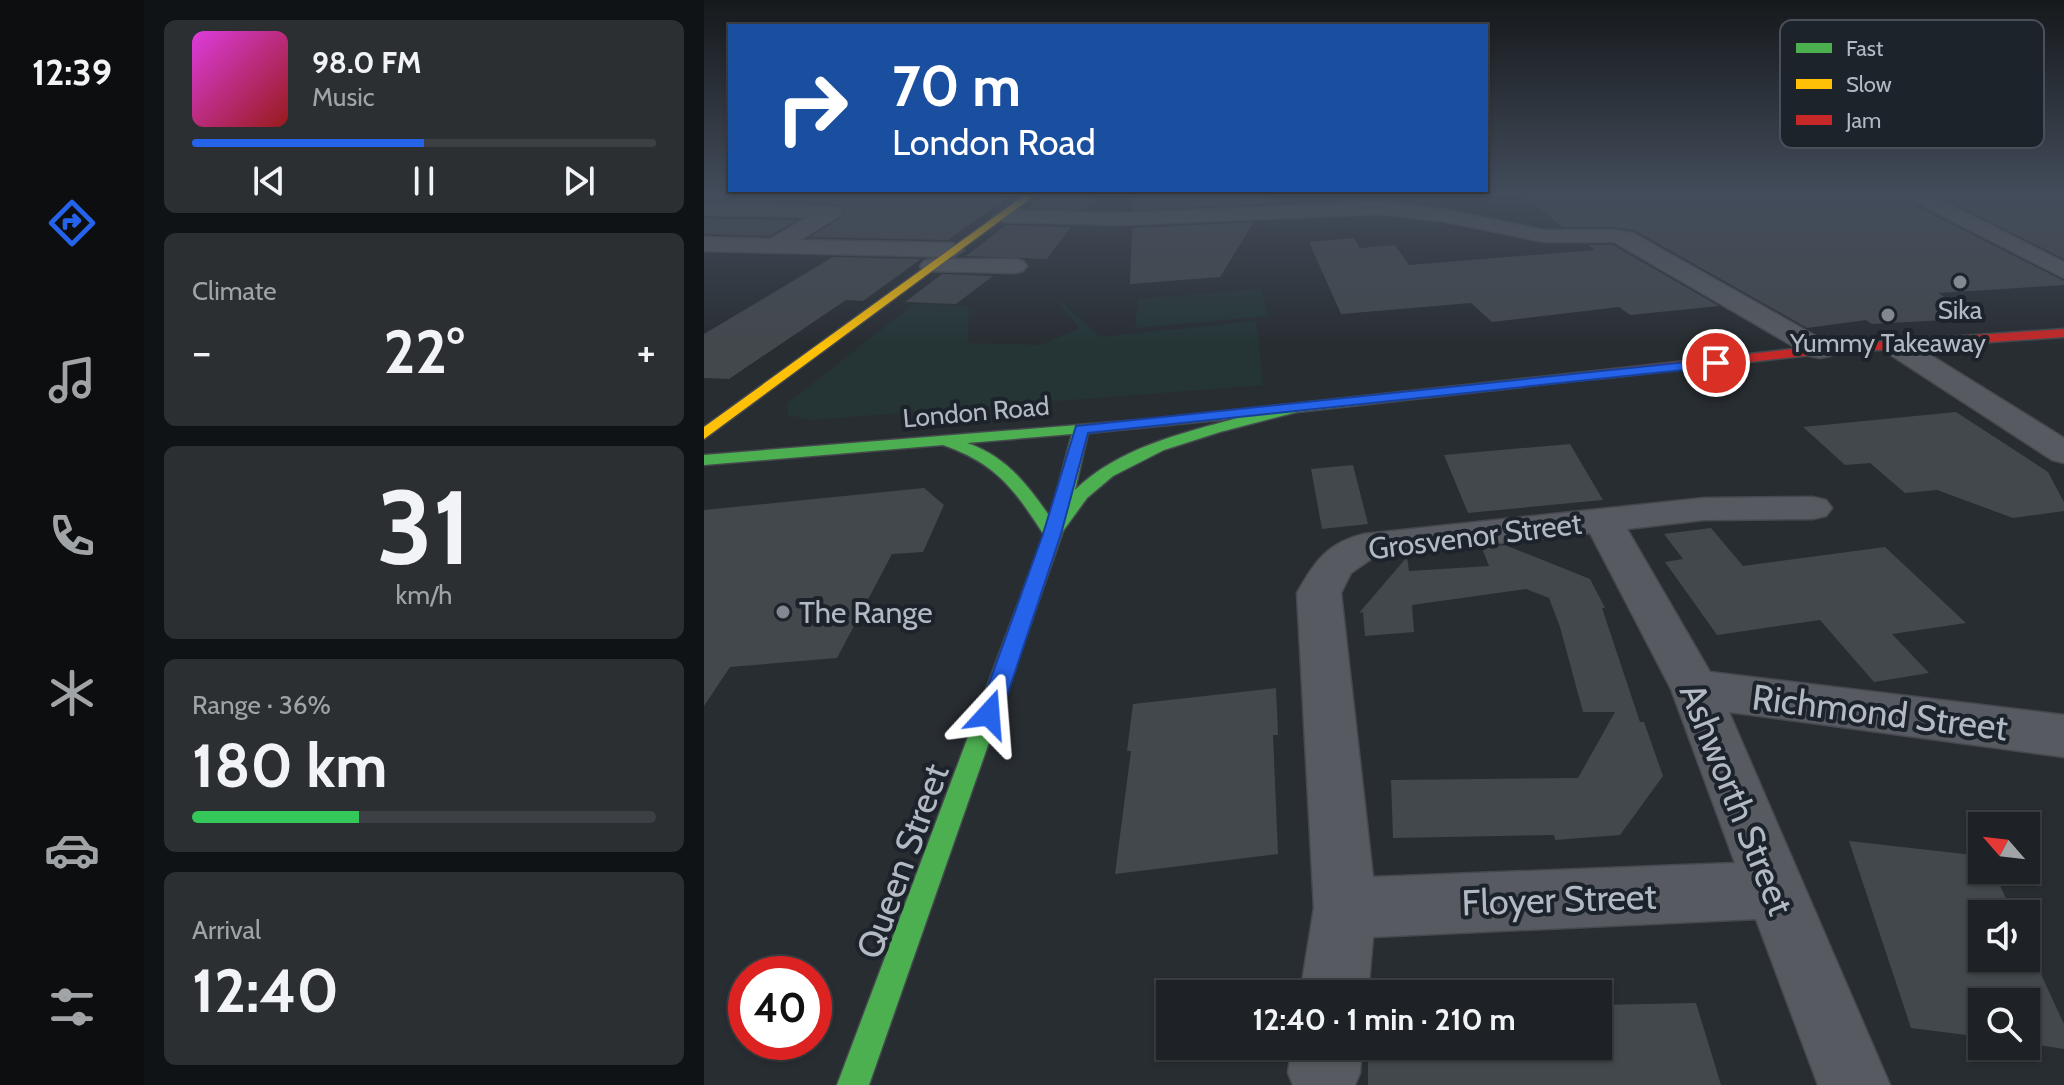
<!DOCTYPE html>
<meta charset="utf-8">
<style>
body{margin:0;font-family:Cabin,sans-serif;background:#2b2f32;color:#f1f3f6;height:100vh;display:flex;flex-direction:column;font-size:30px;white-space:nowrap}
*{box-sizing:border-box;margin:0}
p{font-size:26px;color:#a1a4a7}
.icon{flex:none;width:44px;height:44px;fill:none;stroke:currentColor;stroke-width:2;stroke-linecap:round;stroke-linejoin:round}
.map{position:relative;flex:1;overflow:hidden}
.panel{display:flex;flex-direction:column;gap:20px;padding:20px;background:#101315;width:560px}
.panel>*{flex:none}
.top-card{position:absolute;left:24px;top:24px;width:760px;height:168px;border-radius:0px;box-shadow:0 2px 6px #0004,0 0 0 2px #3c3f43;background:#1a4fa0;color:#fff;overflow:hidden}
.needle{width:52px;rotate:298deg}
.controls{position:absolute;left:1264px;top:812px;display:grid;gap:16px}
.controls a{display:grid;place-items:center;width:72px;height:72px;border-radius:0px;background:#1e2226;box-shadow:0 2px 6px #0004,0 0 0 2px #3c3f43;font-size:40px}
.speed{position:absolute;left:24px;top:956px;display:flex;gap:16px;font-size:40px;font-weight:700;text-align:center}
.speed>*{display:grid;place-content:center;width:104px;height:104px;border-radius:50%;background:#1e2226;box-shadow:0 2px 6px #0004,0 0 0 2px #3c3f43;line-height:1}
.speed .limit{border:12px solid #d22;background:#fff;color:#111}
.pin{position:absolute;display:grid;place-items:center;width:68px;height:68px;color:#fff;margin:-34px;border:4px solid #fff;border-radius:50%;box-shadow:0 2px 8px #0007}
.me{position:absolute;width:88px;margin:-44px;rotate:19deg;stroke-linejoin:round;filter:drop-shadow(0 0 6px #0008)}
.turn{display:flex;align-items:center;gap:28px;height:168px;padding:0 32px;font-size:36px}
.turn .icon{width:104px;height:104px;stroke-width:2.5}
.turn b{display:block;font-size:56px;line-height:68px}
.big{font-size:60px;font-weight:700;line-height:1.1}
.panel .widget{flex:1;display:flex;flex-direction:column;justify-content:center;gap:12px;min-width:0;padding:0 28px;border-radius:12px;background:#2b2f32}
.panel .dial{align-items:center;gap:0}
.dial b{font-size:104px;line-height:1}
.song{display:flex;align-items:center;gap:24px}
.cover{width:96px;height:96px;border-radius:12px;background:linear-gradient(135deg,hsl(300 70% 55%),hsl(0 70% 35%))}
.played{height:8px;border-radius:4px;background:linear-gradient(90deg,#2563eb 50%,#3c3f43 50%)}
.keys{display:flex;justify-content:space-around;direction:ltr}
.heat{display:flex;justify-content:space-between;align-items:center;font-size:44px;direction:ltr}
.charge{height:12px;border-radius:6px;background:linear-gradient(90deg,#34c759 36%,#3c3f43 0)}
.trip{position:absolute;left:452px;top:980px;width:456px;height:80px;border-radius:0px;background:#1e2226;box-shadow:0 2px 6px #0004,0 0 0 2px #3c3f43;font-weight:700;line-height:80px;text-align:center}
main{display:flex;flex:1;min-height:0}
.menu{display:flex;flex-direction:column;width:144px;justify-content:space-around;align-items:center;background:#0c0e0f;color:#a1a4a7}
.menu .icon{width:56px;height:56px}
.menu .current{color:#2563eb}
.menu b{font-size:36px;color:#f1f3f6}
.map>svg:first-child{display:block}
.green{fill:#253536}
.building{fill:#43484d}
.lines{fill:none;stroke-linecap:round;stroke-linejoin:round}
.street-casing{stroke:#45494f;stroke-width:3}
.fast-casing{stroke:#45494f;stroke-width:3}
.slow-casing{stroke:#45494f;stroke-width:3}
.jam-casing{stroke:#45494f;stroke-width:3}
.street{fill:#575b61;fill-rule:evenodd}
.fast{fill:#4caf50;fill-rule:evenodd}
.slow{fill:#ffc107;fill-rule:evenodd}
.jam{fill:#c62828;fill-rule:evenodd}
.route{fill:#2563eb;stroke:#184099;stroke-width:2}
.poi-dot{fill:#828890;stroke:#1c232b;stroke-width:3}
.labels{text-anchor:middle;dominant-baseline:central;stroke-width:8;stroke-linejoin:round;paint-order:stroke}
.far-poi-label{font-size:26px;fill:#b2b9c3;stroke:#1c232b}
.far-street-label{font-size:26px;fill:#b2b9c3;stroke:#1c232b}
.street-label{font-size:30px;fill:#b2b9c3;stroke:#1c232b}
.poi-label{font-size:30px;fill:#b2b9c3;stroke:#1c232b;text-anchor:start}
.near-street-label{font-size:36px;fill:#b2b9c3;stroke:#1c232b}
.key{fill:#1c232b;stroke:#495059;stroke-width:2}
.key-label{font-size:22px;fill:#b2b9c3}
</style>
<main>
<nav class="menu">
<b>12:39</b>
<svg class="icon current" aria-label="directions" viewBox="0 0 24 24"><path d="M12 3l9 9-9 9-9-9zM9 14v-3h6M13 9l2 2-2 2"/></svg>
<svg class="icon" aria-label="music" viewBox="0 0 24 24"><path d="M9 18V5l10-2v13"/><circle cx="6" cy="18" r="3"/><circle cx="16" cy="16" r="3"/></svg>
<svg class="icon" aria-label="phone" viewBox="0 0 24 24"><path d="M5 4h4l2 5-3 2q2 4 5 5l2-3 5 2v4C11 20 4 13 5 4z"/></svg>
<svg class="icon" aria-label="climate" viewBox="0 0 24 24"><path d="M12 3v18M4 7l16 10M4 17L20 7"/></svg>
<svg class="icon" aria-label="car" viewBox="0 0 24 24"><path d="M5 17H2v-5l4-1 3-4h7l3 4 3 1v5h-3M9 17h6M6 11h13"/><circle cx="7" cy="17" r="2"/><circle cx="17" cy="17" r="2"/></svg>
<svg class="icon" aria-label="filters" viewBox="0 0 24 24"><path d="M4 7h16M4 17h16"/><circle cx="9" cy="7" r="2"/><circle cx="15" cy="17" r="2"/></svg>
</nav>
<section class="panel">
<div class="widget">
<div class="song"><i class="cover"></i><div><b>98.0 FM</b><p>Music</p></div></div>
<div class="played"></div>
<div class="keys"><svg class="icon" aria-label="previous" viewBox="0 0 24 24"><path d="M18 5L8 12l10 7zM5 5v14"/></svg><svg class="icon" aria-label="pause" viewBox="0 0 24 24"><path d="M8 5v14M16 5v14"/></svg><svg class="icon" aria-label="next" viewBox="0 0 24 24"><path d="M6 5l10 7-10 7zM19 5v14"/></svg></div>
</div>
<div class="widget"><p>Climate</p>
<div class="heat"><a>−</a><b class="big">22°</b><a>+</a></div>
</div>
<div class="widget dial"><b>31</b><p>km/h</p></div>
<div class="widget"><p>Range · 36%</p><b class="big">180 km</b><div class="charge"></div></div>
<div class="widget"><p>Arrival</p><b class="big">12:40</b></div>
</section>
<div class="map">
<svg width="1360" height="1085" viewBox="0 0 1360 1085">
<rect width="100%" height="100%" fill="#282d32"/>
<!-- green -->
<path class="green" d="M 557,289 L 564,316 L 431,328 L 434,299 Z
M 347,292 L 396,337 L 552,321 L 559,385 L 107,420 L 84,415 L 84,403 L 210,304 L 265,306 L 264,343 L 338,345 L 375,328 Z"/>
<!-- building -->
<path class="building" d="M 0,195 L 307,195 L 244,240 L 106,237 L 137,218 L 141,212 L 137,206 L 128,203 L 0,200 Z
M 340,195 L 391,195 L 380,209 L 325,208 Z
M 429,195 L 567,195 L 561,204 L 429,210 Z
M 819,195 L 1189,195 L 1207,198 L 1210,205 L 1360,281 L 1360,285 L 1234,293 L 1276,318 L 1168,324 L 1162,320 L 1103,328 L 930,230 L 910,227 L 859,227 Z
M 1360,195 L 1360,259 L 1239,198 L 1302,197 Z
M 0,218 L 93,220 L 65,236 L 0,234 Z
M 550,222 L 516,277 L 426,284 L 428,228 Z
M 302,225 L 367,227 L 343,259 L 262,256 Z
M 650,238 L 656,248 L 691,245 L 705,265 L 891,250 L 884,245 L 909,245 L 1015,306 L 926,315 L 915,307 L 788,322 L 767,303 L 637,314 L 605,242 Z
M 129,257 L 217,259 L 159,301 L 142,300 L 25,379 L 0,378 L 0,334 Z
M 238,274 L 289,276 L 252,304 L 201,302 Z
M 1252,412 L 1344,472 L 1360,502 L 1360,511 L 1309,518 L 1233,490 L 1201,493 L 1166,463 L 1141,465 L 1099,427 Z
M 866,444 L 899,500 L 764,513 L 740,455 Z
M 649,465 L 664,524 L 618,529 L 607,469 Z
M 220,488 L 240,505 L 219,552 L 188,554 L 133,658 L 26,667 L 0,706 L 0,510 Z
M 1007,528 L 1039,566 L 1181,547 L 1262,623 L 1188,634 L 1225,673 L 1170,682 L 1116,620 L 1013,635 L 961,562 L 979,559 L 960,534 Z
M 801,545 L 886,579 L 901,608 L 898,608 L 936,722 L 940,722 L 959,776 L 916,835 L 851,840 L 850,835 L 689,838 L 687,780 L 874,778 L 911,712 L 879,712 L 856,627 L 845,598 L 822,589 L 708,605 L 710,632 L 661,636 L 659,612 L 655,613 L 703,557 L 705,571 L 785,566 L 778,548 Z
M 572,688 L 574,735 L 569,735 L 574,854 L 411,874 L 427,751 L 423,751 L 429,704 Z
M 1145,841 L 1278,856 L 1278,870 L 1289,870 L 1309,914 L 1278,914 L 1278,958 L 1322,958 L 1322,942 L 1360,1024 L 1360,1049 L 1322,1043 L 1322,1002 L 1278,1002 L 1278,1037 L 1207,1028 Z
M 992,1003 L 1017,1085 L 664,1085 L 664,1046 L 894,1046 L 894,1005 Z"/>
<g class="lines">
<!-- street casing -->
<g class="street-casing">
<path id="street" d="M 1210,195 L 1227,195 L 1360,262 L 1360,278 L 1211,202 Z
M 676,202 L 738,209 L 840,230 L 910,230 L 929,233 L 1126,344 L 1130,350 L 1126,356 L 1116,358 L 1106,356 L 910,242 L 840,242 L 738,221 L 676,214 L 419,225 L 299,222 L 289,216 L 299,210 L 419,213 Z
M 0,203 L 128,206 L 135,208 L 138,212 L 135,216 L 96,240 L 249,243 L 260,250 L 249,257 L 0,251 L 0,237 L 66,239 L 104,217 L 0,215 Z
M 228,259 L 311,259 L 319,261 L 323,266 L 319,271 L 311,273 L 220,271 L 216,266 L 220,261 Z
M 1189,336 L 1199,338 L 1360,438 L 1360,463 L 1348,460 L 1179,350 L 1175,344 L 1179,338 Z
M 1109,497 L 1122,500 L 1128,508 L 1122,516 L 1109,519 L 1000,520 L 923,529 L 1006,672 L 1360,715 L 1360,757 L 1025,712 L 1186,1085 L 1114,1085 L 1052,919 L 669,937 L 664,994 L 596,994 L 610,908 L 593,593 C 611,561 623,543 660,534 L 1000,498 ZM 886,533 L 967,689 L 1031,863 L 669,877 L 637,593 L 647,573 L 670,557 Z
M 588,1046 L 658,1046 L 656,1073 L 651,1085 L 589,1085 L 584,1073 Z"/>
</g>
<!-- fast casing -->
<g class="fast-casing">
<path id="fast" d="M 892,371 L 899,375 L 897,378 L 593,412 L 516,432 L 460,450 L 409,476 L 383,498 L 359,531 L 165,1085 L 133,1085 L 340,535 C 310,489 293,464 239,445 L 0,465 L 0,455 L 449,419 ZM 534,418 C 478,433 414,448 371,490 L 384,433 ZM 368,434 L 346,517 C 323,484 302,456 263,443 Z"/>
</g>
<!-- slow casing -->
<g class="slow-casing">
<path id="slow" d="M 321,195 L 331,195 L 0,439 L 0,427 Z"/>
</g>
<!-- jam casing -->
<g class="jam-casing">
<path id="jam" d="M 1360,329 L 1360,337 L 1116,354 L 892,379 L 885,375 L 892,371 L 1116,346 Z"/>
</g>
<!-- street -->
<use href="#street" class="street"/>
<!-- fast -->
<use href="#fast" class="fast"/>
<!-- slow -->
<use href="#slow" class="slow"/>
<!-- jam -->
<use href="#jam" class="jam"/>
</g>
<!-- sky -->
<linearGradient id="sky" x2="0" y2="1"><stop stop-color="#16191c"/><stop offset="0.56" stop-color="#424c5a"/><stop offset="1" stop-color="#424c5a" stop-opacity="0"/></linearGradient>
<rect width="1360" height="347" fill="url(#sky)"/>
<!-- route -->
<path class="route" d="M 1012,359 L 1017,360 L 1017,366 L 384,433 L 357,534 L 297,714 L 293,720 L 285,722 L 277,720 L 274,714 L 339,534 L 372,426 Z"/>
<!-- markers -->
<g class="poi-dot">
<circle cx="1256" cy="282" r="8"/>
<circle cx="1184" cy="315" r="8"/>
<circle cx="79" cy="612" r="8"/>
</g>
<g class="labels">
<!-- far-poi labels -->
<g class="far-poi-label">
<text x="1256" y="310">Sika</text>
<text x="1184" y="343">Yummy Takeaway</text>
</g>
<!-- far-street labels -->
<g class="far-street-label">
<text transform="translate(272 412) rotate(-5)">London Road</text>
</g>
<!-- street labels -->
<g class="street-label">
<text transform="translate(771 536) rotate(-7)">Grosvenor Street</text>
</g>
<!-- poi labels -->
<g class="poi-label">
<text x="95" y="612">The Range</text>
</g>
<!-- near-street labels -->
<g class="near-street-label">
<text transform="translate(1176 712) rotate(7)">Richmond Street</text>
<text transform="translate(1033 799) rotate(68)">Ashworth Street</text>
<text transform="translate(198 861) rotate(-70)">Queen Street</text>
<text transform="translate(855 899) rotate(-2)">Floyer Street</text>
</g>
</g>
<!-- legend -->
<rect x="1076" y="20" width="264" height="128" rx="12" class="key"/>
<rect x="1092" y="43" width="36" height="10" fill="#4caf50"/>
<rect x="1092" y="79" width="36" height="10" fill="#ffc107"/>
<rect x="1092" y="115" width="36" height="10" fill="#c62828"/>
<g class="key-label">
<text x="1142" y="56">Fast</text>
<text x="1142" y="92">Slow</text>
<text x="1142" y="128">Jam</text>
</g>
</svg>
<div class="controls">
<a><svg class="needle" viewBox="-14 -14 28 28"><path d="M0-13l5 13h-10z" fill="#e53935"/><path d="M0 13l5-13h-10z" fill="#a1a4a7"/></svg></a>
<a><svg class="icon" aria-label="sound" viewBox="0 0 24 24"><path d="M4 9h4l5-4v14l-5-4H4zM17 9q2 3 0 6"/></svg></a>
<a><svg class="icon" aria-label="search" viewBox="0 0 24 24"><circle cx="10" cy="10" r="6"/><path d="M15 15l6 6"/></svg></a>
</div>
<div class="speed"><div class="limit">40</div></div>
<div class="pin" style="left:1012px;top:363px;background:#d93025"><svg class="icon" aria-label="arrive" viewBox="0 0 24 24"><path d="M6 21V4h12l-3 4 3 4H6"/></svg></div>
<svg class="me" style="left:285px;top:714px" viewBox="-20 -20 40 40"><path d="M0-17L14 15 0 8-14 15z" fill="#2563eb" stroke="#fff" stroke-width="4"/></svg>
<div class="trip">12:40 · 1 min · 210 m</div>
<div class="top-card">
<div class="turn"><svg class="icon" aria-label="right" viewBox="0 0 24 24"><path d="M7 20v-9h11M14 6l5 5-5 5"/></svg><div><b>70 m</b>London Road</div></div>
</div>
</div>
</main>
